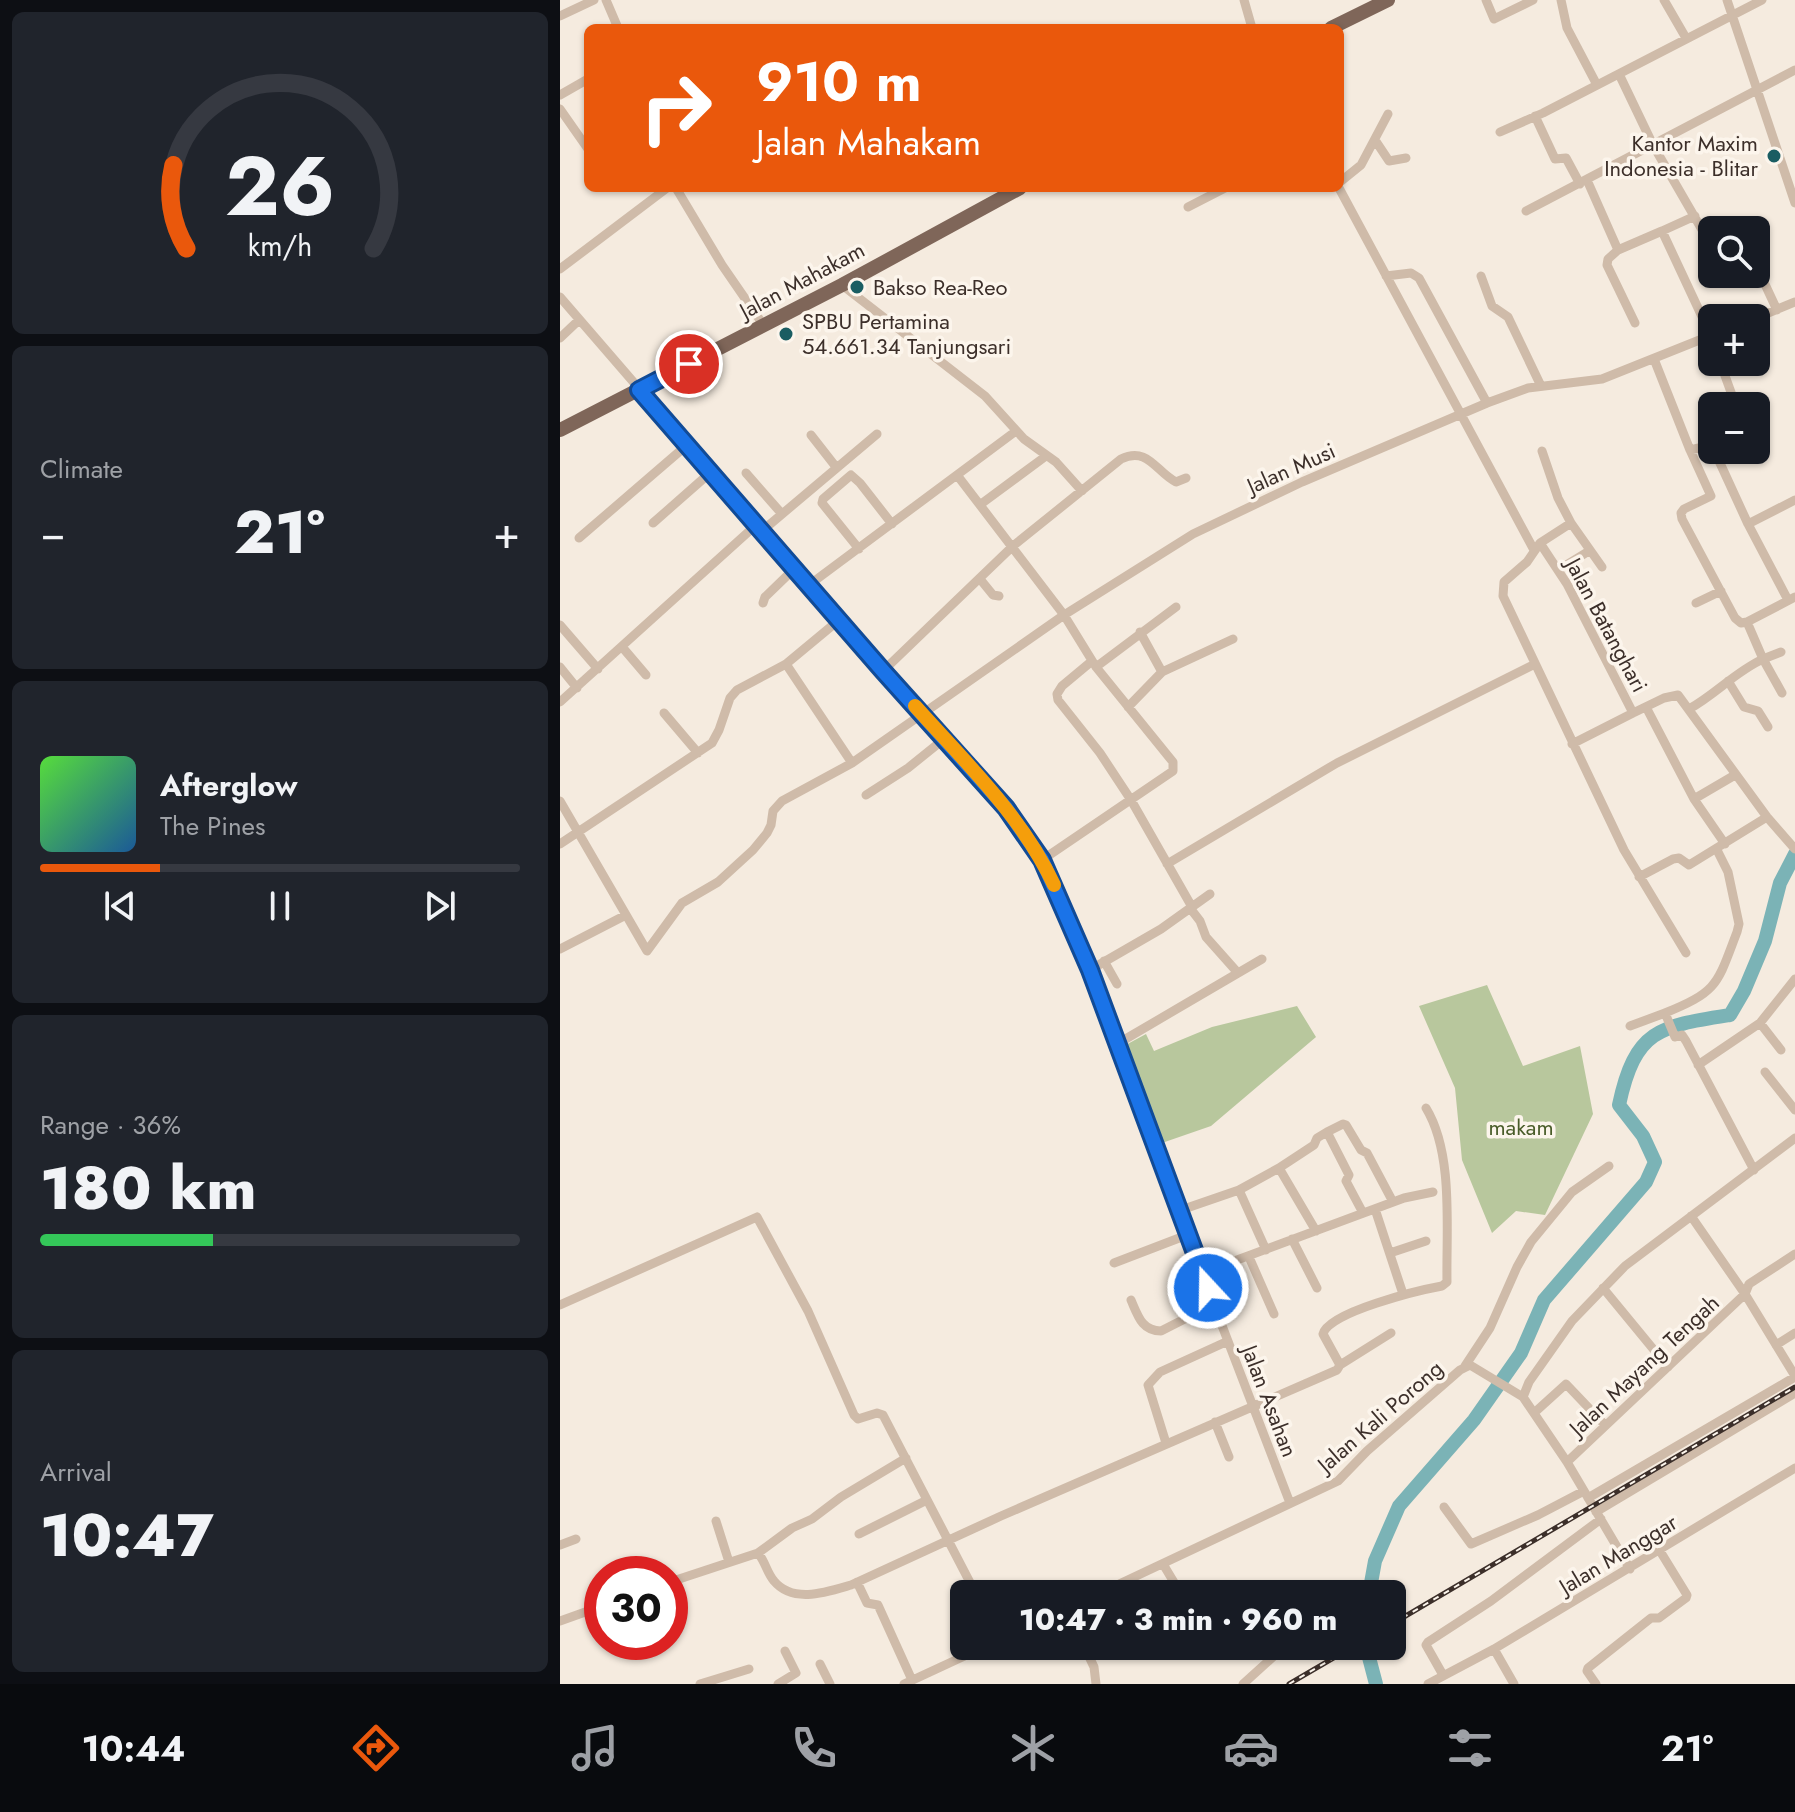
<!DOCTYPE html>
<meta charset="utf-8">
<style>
body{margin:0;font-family:Jost,sans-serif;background:#20242c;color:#f1f3f6;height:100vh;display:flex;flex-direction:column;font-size:30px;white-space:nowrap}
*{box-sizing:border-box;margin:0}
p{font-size:26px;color:#9ea1a6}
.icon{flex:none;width:44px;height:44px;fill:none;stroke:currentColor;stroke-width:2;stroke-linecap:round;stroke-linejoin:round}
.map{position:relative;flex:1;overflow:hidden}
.details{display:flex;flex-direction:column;gap:12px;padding:12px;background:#0d0f14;width:560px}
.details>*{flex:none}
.top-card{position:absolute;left:24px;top:24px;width:760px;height:168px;border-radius:12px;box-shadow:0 2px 6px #0004;background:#ea580c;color:#fff;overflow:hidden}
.controls{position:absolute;left:1138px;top:216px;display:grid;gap:16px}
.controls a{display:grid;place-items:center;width:72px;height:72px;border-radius:12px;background:#171b24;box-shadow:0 2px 6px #0004;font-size:40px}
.speed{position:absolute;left:24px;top:1556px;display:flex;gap:16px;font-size:40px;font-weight:700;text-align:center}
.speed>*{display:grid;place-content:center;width:104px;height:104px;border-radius:50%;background:#171b24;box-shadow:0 2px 6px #0004;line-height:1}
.speed .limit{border:12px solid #d22;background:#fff;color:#111}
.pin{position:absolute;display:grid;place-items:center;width:68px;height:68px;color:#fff;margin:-34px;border:4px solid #fff;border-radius:50%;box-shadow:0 2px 8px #0007}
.me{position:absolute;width:88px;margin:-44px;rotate:339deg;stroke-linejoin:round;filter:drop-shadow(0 0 6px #0008)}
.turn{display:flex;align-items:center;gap:28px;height:168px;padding:0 40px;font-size:36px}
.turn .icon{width:104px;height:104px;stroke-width:2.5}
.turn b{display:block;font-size:56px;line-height:68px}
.big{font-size:60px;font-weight:800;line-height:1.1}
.details .tile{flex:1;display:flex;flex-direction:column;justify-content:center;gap:12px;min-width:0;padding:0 28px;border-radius:12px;background:#20242c}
.details .dial{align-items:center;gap:0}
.dial svg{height:208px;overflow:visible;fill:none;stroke:#363941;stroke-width:7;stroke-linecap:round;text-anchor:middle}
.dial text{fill:#f1f3f6;stroke:none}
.song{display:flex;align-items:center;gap:24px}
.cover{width:96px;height:96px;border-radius:12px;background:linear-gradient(135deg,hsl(110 70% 55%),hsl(210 70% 35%))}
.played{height:8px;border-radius:4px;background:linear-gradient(90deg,#ea580c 25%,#363941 25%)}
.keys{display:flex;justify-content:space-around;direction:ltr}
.heat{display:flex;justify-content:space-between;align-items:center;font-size:44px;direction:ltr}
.charge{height:12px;border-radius:6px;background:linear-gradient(90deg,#34c759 36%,#363941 0)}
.trip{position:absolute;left:390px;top:1580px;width:456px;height:80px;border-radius:12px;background:#171b24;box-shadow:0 2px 6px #0004;font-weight:800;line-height:80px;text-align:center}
.tab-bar{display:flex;height:128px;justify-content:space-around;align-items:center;background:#090b0e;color:#9ea1a6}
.tab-bar .icon{width:56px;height:56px}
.tab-bar .current{color:#ea580c}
.tab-bar b{font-size:36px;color:#f1f3f6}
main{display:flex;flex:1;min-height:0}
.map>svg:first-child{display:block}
.green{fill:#b8c79d}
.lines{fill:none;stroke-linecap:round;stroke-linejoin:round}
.river{stroke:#7bb3b6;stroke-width:14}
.street{stroke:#cfbba9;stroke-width:9}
.primary{stroke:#7f6659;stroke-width:14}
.rail-casing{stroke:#3c2f2a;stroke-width:5}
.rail{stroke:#fcf5ec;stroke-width:2;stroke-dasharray:6;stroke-linecap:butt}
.route-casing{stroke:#114b97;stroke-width:20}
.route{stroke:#1a73e8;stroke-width:14}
.slow{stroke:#f59e0b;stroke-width:14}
.poi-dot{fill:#1a5d62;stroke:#fcf5ec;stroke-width:3}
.labels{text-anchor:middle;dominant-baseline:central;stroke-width:7;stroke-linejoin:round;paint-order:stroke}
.poi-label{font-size:22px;fill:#3c2f2a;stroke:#fcf5ec;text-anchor:start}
.street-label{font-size:22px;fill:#3c2f2a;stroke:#fcf5ec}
.park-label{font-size:22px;fill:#4a5d2a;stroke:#fcf5ec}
</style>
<main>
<section class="details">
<div class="tile dial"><svg viewBox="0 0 100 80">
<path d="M14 69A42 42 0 1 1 86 69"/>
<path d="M14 69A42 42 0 0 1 9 37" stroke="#ea580c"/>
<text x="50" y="56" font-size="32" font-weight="700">26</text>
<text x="50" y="72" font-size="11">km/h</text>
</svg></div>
<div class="tile"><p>Climate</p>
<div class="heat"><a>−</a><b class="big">21°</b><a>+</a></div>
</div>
<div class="tile">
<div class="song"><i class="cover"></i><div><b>Afterglow</b><p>The Pines</p></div></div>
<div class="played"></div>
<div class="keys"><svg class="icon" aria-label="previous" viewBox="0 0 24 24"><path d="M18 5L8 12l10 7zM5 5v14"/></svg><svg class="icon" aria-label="pause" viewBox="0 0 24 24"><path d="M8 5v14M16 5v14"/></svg><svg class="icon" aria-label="next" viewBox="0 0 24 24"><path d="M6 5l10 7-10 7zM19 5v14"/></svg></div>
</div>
<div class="tile"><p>Range · 36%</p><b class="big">180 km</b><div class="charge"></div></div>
<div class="tile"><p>Arrival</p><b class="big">10:47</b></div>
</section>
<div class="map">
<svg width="1235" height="1684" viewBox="0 0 1235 1684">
<rect width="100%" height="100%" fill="#f5ebdf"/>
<!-- green -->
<path class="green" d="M 927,985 L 963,1066 L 1020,1046 L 1033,1114 L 985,1215 L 956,1211 L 932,1233 L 902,1160 L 895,1088 L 859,1006 Z
M 737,1006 L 756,1037 L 651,1126 L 599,1144 L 562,1047 L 586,1034 L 594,1051 L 652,1027 Z"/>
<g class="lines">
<!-- river -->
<path class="river" d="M 809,1594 L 815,1561 L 839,1506 L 914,1420 L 961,1353 L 984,1300 L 1086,1182 L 1095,1162 L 1083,1136 L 1059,1105 C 1075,1029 1100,1026 1170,1015 L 1184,991 L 1205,941 L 1220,883 L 1235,854
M 806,1646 L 816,1684"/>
<!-- street -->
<path class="street" d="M 46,0 L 58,28
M 684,0 L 692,28
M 926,0 L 934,19 L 973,0
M 1001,0 L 1007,28 L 1037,85
M 1104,0 L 1126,38
M 1167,0 L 1235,203
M 0,16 L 34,0
M 1059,74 L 1093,145 L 1152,247
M 0,95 L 28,79
M 0,109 L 28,149
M 975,116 L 995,159 L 1006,158 L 1020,184
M 940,132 L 983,113 L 1202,0
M 815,140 L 829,161 L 846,158
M 1027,180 L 1058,250
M 780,182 L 801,165 L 828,114
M 116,188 L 162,265 L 204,326
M 779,188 L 974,550
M 628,207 L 665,188
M 966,211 L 1235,70
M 1102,231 L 1135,216
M 1196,265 L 1217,310
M 0,269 L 107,188
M 826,276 L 851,273 L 859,278 L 927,403
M 921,276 L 932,306 L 948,317 L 981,386
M 282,285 L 425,396 L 464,439 L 496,462 L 522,491
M 0,297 L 279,620 L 446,808 L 482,860 L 530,970 L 597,1156 L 730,1503
M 1196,318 L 1235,302
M 1075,323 L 1047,265 L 1048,259 L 1058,250 L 1102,231 L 1152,338
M 0,338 L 19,320
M 1094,359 L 1130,450 L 1152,445
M 1160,362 L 1176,406
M 251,435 L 276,467
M 1130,450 L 1151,496 L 1124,509 L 1121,513 L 1122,519 L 1175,618 L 1181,623 L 1187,622
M 1154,450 L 1188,524 L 1228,600
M 982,451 L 998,498 L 1011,523
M 186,473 L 222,514
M 397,475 L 504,615 L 536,667 L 613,762 L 613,771 L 482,860
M 421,504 L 486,456
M 93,523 L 151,472
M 1188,524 L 1235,500
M 202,531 L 317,434
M 19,538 L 127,445
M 980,543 L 1011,523 L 1042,567
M 299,549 L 262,503 L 263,499 L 291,475 L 300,483 L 332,524
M 998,570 L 1029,551
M 420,579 L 433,595 L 439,596
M 249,585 L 456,431
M 203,603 L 205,597 L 234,569
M 1136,603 L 1161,591
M 0,625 L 38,669
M 580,632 L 602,672
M 63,648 L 86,675
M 1221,652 L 1203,659 L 1222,693
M 532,661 L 502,686 L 497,694 L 498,700 L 540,753 L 571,800 L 632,907
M 226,664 L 292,763
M 0,667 L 17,688
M 536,667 L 616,607
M 323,671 L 453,546 L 561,459 C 588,446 596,472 616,482 L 626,478
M 1168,681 L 1184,707 L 1198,711 L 1208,727
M 0,702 L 196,525
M 568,707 L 602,672 L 673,639
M 1086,707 L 1134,799 L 1165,844
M 1129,709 C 1156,694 1175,672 1203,659 L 1187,622 L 1235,597
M 104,713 L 138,753
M 1012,744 L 1073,713
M 306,795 L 348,768 L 384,739
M 1134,799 L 1175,775
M 0,801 L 87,951 L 122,903 L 158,882 L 193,850 L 207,833 L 211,825 L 213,811 L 222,801 L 292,763 L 504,615 L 633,534 L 742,482 L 927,403 L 968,388 L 1042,379 L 1152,335
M 0,844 L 152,743 L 159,730 L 170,698 L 177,690 L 226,664 L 279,620
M 1157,850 L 1168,872 L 1179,924 L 1177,932 C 1157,984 1159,991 1105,1013 L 1115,1037 L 1122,1035 L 1126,1041 L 1194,1170
M 607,864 L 777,763 L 975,664
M 1079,877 L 1113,859 L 1119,858 L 1129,865 L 1207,817
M 630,908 L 640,921 L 646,937 L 678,973
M 0,949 L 66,915
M 1126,953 L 1064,850 L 943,596 L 944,582 L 967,562 L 980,543 L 1007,584 L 1073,713 L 1104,698 L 1118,695 L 1207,817 L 1235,849
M 544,961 L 557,984
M 530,970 L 601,929 L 650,894
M 1200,1023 L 1221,1050
M 1070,1026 L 1105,1013
M 557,1044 L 702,959
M 1138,1065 L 1200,1023 L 1235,979
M 1205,1072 L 1235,1110
M 767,1132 L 783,1124 L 786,1125 L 801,1150 L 807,1153 L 833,1202
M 719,1168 L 756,1231
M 815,1209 L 843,1294
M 618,1211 L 679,1190
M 1131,1216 L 1185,1294 L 1235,1376
M 732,1239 L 757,1288
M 706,1250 L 679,1190 L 719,1168 L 754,1145 L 757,1138 L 767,1132 L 789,1175 L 786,1181 L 803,1213
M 830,1253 L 866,1241
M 689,1257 L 714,1314
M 554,1263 L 627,1235
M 642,1273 L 844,1198 L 873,1192
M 1043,1288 L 1108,1367
M 571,1300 C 578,1316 582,1331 601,1331 L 654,1304
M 0,1305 L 197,1217 L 248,1311 L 294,1415 L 298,1419 L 317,1413 L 323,1415 L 416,1594
M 1216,1345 L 1235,1333
M 780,1365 L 831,1333
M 905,1366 L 930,1328 L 957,1267 L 971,1242 L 1012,1192 L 1049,1166
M 963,1397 L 969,1382 L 1012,1321 L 1065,1266 L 1235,1138
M 974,1413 L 1006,1384 L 1045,1425
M 655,1422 L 669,1457
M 606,1443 L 588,1385 L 600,1372 L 668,1341
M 1007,1462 L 1185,1294 L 1189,1284 L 1235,1254
M 1028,1498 L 1235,1377
M 884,1507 L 911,1544 L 978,1515 L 1024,1491
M 1036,1512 L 1235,1393
M 156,1521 L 169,1562
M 299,1534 L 367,1500
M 0,1545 L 16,1539
M 198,1553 C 205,1561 207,1573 214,1581 C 233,1604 267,1592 291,1585 L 441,1516 L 777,1370 L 780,1365 L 763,1334 C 768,1312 860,1290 882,1286 L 887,1282 C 886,1230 894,1154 866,1108
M 603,1564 L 621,1594
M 110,1582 L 198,1553 L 232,1528 L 252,1519 L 281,1497 L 346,1458
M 297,1582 L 307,1603 L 318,1605 L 352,1680
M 538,1594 L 778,1481 L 807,1451 L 900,1370 L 910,1365 L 963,1397 L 1007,1462 L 1070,1569
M 0,1621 L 42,1606
M 524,1646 L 534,1667 L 536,1684
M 260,1664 L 270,1684
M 883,1675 L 866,1645 L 868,1642 L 931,1601 L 1041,1519
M 140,1684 L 189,1669
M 218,1684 L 236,1673 L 225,1651
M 344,1684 L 426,1646
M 683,1684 L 714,1656
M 868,1684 L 934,1649
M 954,1684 L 934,1649 L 1235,1468
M 1036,1684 L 1027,1671 L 1028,1668 L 1091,1618 L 1099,1618 L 1126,1598 L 1127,1595 L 1100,1551"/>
<!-- primary -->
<path class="primary" d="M 771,28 L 828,0
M 0,430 L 282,285 L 460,188"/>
<!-- rail casing -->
<g class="rail-casing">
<path id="rail" d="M 832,1624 L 1235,1387
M 729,1684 L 794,1646"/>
</g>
<!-- rail -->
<use href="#rail" class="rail"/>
</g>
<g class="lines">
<!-- route casing -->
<g class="route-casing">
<path id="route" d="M 129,364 L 79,390 L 323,671 L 446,808 L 482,860 L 530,970 L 648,1288"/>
</g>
<!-- route -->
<use href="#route" class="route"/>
<!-- slow -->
<path class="slow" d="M 355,706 C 405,762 462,816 494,885"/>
</g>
<!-- markers -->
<g class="poi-dot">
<circle cx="1214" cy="156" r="8"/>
<circle cx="297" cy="287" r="8"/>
<circle cx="226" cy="334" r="8"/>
</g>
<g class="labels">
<!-- poi labels -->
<g class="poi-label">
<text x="1198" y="143" text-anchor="end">Kantor Maxim<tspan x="1198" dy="25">Indonesia - Blitar</tspan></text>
<text x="313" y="287">Bakso Rea-Reo</text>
<text x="242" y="321">SPBU Pertamina<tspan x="242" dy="25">54.661.34 Tanjungsari</tspan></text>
</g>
<!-- street labels -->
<g class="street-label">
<text transform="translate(242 280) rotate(-28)">Jalan Mahakam</text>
<text transform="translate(731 468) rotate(-24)">Jalan Musi</text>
<text transform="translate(1047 625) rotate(62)">Jalan Batanghari</text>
<text transform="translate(1084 1365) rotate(-43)">Jalan Mayang Tengah</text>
<text transform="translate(710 1401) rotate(69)">Jalan Asahan</text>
<text transform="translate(820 1416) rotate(-41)">Jalan Kali Porong</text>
<text transform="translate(1058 1554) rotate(-31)">Jalan Manggar</text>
</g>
<!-- park labels -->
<g class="park-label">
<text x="961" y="1127">makam</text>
</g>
</g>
</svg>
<div class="controls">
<a><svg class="icon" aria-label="search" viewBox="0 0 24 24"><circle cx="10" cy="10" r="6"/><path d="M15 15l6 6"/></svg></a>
<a>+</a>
<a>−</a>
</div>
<div class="speed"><div class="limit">30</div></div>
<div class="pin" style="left:129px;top:364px;background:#d93025"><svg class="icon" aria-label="arrive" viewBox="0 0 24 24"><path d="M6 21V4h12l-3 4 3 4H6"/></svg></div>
<svg class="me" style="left:648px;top:1288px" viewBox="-20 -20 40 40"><circle r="17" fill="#1a73e8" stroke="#fff" stroke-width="3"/><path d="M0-11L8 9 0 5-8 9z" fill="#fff"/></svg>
<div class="trip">10:47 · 3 min · 960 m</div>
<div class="top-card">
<div class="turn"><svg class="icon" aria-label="right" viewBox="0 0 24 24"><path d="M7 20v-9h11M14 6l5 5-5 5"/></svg><div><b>910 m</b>Jalan Mahakam</div></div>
</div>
</div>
</main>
<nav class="tab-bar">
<b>10:44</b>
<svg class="icon current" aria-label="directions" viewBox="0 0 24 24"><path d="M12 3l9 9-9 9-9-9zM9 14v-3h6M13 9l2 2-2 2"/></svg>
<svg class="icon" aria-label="music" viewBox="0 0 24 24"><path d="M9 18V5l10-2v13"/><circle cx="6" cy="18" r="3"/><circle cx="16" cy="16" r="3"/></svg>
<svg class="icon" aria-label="phone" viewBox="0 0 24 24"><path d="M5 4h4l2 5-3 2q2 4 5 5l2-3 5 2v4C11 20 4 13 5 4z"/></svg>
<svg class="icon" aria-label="climate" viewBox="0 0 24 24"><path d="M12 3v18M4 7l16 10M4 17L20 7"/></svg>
<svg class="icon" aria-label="car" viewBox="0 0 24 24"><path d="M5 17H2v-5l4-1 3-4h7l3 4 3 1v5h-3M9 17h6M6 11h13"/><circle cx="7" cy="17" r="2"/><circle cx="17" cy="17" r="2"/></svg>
<svg class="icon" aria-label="filters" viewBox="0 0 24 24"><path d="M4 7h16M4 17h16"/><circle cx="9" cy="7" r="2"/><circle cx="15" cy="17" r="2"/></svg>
<b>21°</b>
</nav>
